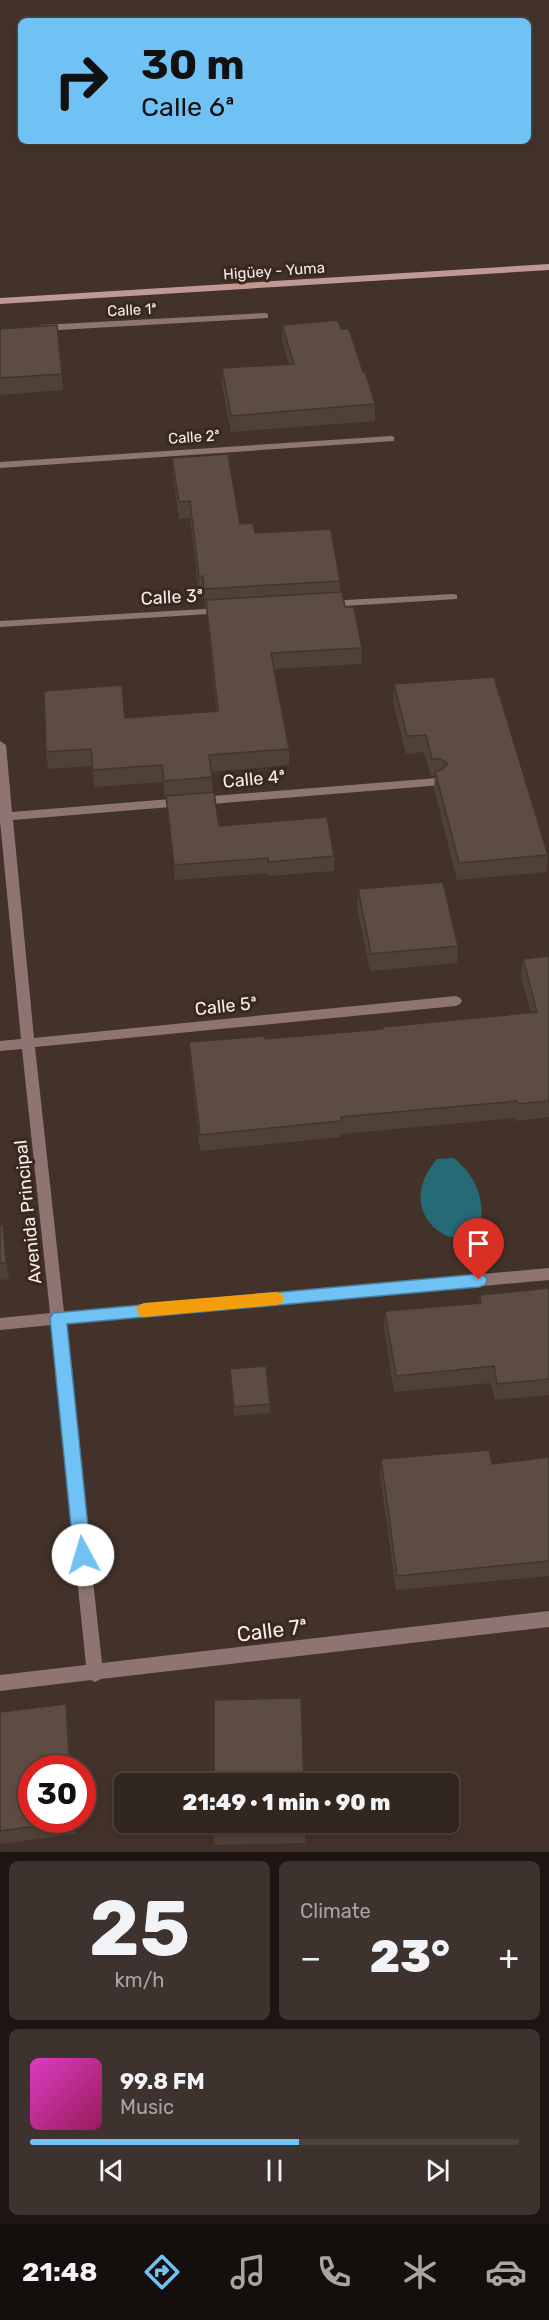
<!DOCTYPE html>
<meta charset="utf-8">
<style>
body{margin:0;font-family:Rubik,sans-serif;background:#3d322d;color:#f1f3f6;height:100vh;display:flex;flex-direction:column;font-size:22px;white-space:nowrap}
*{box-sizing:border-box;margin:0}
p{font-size:20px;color:#a8a5a5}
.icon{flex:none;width:33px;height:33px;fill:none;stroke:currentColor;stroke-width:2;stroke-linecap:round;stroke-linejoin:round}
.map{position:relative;height:1852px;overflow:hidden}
.drawer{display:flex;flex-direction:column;gap:9px;padding:9px;background:#1c1512;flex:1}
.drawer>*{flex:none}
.top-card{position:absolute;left:18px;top:18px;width:513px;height:126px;border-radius:9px;box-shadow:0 3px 9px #0003,0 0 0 2px #4d433e;background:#70c2f4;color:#111;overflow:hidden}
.speed{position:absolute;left:18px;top:1755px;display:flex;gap:12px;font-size:30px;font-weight:700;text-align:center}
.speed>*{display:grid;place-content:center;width:78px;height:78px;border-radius:50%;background:#322620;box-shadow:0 3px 9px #0003,0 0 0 2px #4d433e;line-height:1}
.speed .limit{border:9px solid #d22;background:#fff;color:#111}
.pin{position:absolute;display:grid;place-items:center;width:51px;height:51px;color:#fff;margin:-62px -26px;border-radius:50% 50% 50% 0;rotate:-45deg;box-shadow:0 0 6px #0007}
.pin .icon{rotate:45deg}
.me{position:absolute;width:66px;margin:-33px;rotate:354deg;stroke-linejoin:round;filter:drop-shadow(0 0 4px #0008)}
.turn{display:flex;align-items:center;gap:21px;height:126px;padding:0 24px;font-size:27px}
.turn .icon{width:78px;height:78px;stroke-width:2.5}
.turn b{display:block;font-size:42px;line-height:51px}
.big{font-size:45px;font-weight:800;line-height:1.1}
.drawer .tile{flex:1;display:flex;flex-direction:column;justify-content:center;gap:9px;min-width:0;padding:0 21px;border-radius:9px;background:#3d322d}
.drawer .dial{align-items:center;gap:0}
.dial b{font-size:78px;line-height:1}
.song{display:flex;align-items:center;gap:18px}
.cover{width:72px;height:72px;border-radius:9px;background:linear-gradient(135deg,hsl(310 70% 55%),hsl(330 70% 35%))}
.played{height:6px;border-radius:3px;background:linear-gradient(90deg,#70c2f4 55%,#4d433e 55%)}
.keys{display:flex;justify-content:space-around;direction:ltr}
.heat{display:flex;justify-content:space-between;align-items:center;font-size:33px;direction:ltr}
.drawer .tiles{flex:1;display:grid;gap:9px;grid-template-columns:1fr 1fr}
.tile:last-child{grid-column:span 2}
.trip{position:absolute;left:114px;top:1773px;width:345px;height:60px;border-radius:9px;background:#322620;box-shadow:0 3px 9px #0003,0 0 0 2px #4d433e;font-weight:800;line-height:60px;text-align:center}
.dock{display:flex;height:96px;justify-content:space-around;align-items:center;background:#140f0d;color:#a8a5a5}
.dock .icon{width:42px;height:42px}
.dock .current{color:#70c2f4}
.dock b{font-size:27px;color:#f1f3f6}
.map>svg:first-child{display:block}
.water{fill:#266a75}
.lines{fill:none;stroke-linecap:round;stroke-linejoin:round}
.street{fill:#8e7571;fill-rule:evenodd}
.secondary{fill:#bf9992;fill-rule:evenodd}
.wall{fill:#504138}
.shaded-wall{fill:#41352e}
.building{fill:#5d4c41;stroke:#41352e;stroke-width:1.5}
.route{fill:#70c2f4;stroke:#497e9f;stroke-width:1.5}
.slow{fill:#f59e0b}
.labels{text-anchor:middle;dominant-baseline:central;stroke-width:6;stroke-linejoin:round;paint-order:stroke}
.far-street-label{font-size:15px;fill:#f8ede8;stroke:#392820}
.street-label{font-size:18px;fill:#f8ede8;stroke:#392820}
.near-street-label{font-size:21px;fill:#f8ede8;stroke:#392820}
</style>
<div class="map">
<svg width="549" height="1852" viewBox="0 0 549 1852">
<rect width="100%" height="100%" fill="#43322a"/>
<!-- water -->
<path class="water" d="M 454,1158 C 469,1171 479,1185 481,1205 C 490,1274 380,1225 437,1159 Z"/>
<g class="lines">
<!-- street -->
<path class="street" d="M 265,313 L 268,314 L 268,318 L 41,331 L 37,328 L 41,325 Z
M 391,436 L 394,437 L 394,441 L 0,468 L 0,462 Z
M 453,594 L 457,595 L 457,599 L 328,607 L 323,604 L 328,601 Z
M 221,608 L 226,611 L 225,613 L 0,627 L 0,621 Z
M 0,741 L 6,745 L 12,812 L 183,798 L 189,802 L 183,806 L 13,820 L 34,1038 L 456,996 L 460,998 L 462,1001 L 460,1004 L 456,1006 L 35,1047 L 64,1312 L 549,1268 L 549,1280 L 65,1324 L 102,1663 L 549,1611 L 549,1627 L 101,1679 L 95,1682 L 91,1680 L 0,1691 L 0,1675 L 86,1665 L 51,1325 L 0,1330 L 0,1318 L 50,1313 L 22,1049 L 0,1051 L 0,1041 L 21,1039 L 0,821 Z
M 438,778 L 444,782 L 442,785 L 200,805 L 194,801 L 200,797 Z"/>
<!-- secondary -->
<path class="secondary" d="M 549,264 L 549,270 L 0,304 L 0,298 Z"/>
</g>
<!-- wall -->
<path class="wall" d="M 57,325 L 63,390 L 0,395 L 0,329 Z
M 282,325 L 341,329 L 363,372 L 375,404 L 375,421 L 231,432 L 222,385 L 222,368 L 289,364 L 282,341 Z
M 172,458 L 240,524 L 340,581 L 340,592 L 345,607 L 362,648 L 361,664 L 274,669 L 289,749 L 289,765 L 211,772 L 213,792 L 219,826 L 334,856 L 334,871 L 268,876 L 268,873 L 175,880 L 166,797 L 165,798 L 163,782 L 94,787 L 92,766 L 48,769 L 46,752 L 125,718 L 216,711 L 206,606 L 205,607 L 204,594 L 199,594 L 190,518 L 179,519 L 173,475 Z
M 394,684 L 548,855 L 546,872 L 457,880 L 434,789 L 435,776 L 431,776 L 424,752 L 406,754 L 393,702 Z
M 358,889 L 458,946 L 457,963 L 370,971 L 357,907 Z
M 549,956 L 549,1117 L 516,1121 L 515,1118 L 341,1134 L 341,1137 L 200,1151 L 190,1059 L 189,1042 L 265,1039 L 383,1029 L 383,1027 L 531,1013 L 521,976 L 523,959 Z
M 3,1224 L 5,1241 L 9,1279 L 0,1280 L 0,1225 Z
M 549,1288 L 549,1395 L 495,1400 L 491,1383 L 394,1392 L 384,1327 L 385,1311 L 478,1303 L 480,1295 Z
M 230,1369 L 270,1404 L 270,1413 L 234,1416 Z
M 549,1457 L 549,1576 L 396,1590 L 380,1475 L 381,1459 L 492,1464 Z
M 0,1712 L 69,1718 L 72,1768 L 32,1768 L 32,1820 L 75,1820 L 76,1834 L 0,1844 Z
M 305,1822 L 305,1843 L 214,1845 L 214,1832 Z"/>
<!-- shaded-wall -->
<path class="shaded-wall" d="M 3,1224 L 5,1241 L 9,1279 L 6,1263 Z
M 66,1704 L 69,1718 L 72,1768 L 70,1768 Z
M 73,1820 L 75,1820 L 76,1834 Z"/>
<!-- building -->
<path class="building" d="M 338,320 L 341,329 L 349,329 L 363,372 L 365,371 L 375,404 L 231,416 L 222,368 L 294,364 L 282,325 Z
M 57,325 L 62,374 L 0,378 L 0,329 Z
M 228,454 L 240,524 L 253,523 L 255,533 L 331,529 L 340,581 L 204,589 L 203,576 L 199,577 L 190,501 L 179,502 L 172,458 Z
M 342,592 L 345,607 L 354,607 L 362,648 L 271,653 L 289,749 L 209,755 L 212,777 L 164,781 L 162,765 L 93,770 L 91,749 L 46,752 L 44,691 L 122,685 L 125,718 L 218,711 L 206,600 Z
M 494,677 L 548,855 L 459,863 L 435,771 L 441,770 L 448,764 L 441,759 L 432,759 L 426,735 L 407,736 L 394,684 Z
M 214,792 L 219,826 L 327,817 L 334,856 L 268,862 L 268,858 L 174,865 L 166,796 Z
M 443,882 L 458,946 L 371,954 L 358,889 Z
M 549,956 L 549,1101 L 518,1104 L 517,1101 L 341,1117 L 341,1121 L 200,1135 L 189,1042 L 264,1036 L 265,1039 L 383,1029 L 383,1027 L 537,1012 L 523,959 Z
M 3,1224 L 6,1263 L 0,1263 L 0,1225 Z
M 549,1288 L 549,1379 L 497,1384 L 494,1366 L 396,1376 L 385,1311 L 481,1303 L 480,1295 Z
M 266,1366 L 270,1404 L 234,1407 L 230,1369 Z
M 489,1450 L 492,1464 L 549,1457 L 549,1561 L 397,1576 L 381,1459 Z
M 301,1698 L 304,1784 L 214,1784 L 214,1700 Z
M 66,1704 L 70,1768 L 32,1768 L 32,1820 L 73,1820 L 73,1821 L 0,1831 L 0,1712 Z
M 214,1822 L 305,1822 L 305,1830 L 214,1832 Z"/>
<!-- route -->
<path class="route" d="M 479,1274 L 485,1276 L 487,1280 L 485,1285 L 479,1287 L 67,1324 L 91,1555 L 89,1561 L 83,1563 L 76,1561 L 74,1555 L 50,1318 L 53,1313 Z"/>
<!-- slow -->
<path class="slow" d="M 276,1292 L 282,1294 L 284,1298 L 282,1303 L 276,1305 L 144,1317 L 139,1315 L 136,1310 L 139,1305 L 144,1303 Z"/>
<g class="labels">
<!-- far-street labels -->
<g class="far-street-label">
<text transform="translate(274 271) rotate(-4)">Higüey - Yuma</text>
<text transform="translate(132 310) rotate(-3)">Calle 1ª</text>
<text transform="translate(194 437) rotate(-4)">Calle 2ª</text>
</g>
<!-- street labels -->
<g class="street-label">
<text transform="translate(172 597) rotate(-3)">Calle 3ª</text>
<text transform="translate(254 779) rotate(-5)">Calle 4ª</text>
<text transform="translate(226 1006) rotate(-6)">Calle 5ª</text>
<text transform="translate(28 1212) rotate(-96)">Avenida Principal</text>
</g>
<!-- near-street labels -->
<g class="near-street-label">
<text transform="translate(272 1630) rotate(-7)">Calle 7ª</text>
</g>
</g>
</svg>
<div class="speed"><div class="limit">30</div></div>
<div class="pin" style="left:479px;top:1280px;background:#d93025"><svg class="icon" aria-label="arrive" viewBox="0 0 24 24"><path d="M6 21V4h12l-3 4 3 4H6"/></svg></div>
<svg class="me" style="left:83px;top:1555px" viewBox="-20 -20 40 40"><circle r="19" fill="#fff"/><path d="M0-13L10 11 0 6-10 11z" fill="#70c2f4"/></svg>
<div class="trip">21:49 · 1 min · 90 m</div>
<div class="top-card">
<div class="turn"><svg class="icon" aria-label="right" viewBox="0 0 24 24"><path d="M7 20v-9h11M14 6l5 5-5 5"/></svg><div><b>30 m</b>Calle 6ª</div></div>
</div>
</div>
<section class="drawer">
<div class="tiles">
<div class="tile dial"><b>25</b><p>km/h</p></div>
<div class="tile"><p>Climate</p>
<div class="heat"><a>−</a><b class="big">23°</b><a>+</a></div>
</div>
<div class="tile">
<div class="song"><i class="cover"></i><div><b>99.8 FM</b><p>Music</p></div></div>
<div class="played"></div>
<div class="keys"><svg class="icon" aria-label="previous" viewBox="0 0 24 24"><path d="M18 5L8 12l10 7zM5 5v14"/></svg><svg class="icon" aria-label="pause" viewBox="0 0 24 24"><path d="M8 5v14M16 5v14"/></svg><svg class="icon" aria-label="next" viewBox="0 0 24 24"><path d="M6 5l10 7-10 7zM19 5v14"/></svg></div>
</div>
</div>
</section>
<nav class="dock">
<b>21:48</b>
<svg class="icon current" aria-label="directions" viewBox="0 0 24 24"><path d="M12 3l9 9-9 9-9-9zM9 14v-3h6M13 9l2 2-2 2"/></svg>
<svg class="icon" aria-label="music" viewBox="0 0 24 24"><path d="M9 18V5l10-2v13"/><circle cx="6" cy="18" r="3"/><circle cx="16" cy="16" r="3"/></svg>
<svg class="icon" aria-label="phone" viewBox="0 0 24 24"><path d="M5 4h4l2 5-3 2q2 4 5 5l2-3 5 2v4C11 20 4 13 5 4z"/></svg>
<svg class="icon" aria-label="climate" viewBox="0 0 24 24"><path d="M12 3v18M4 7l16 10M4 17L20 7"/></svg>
<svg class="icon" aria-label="car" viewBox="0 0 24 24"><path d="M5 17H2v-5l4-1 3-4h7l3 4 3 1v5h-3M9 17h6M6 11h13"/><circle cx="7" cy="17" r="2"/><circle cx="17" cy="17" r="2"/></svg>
</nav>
